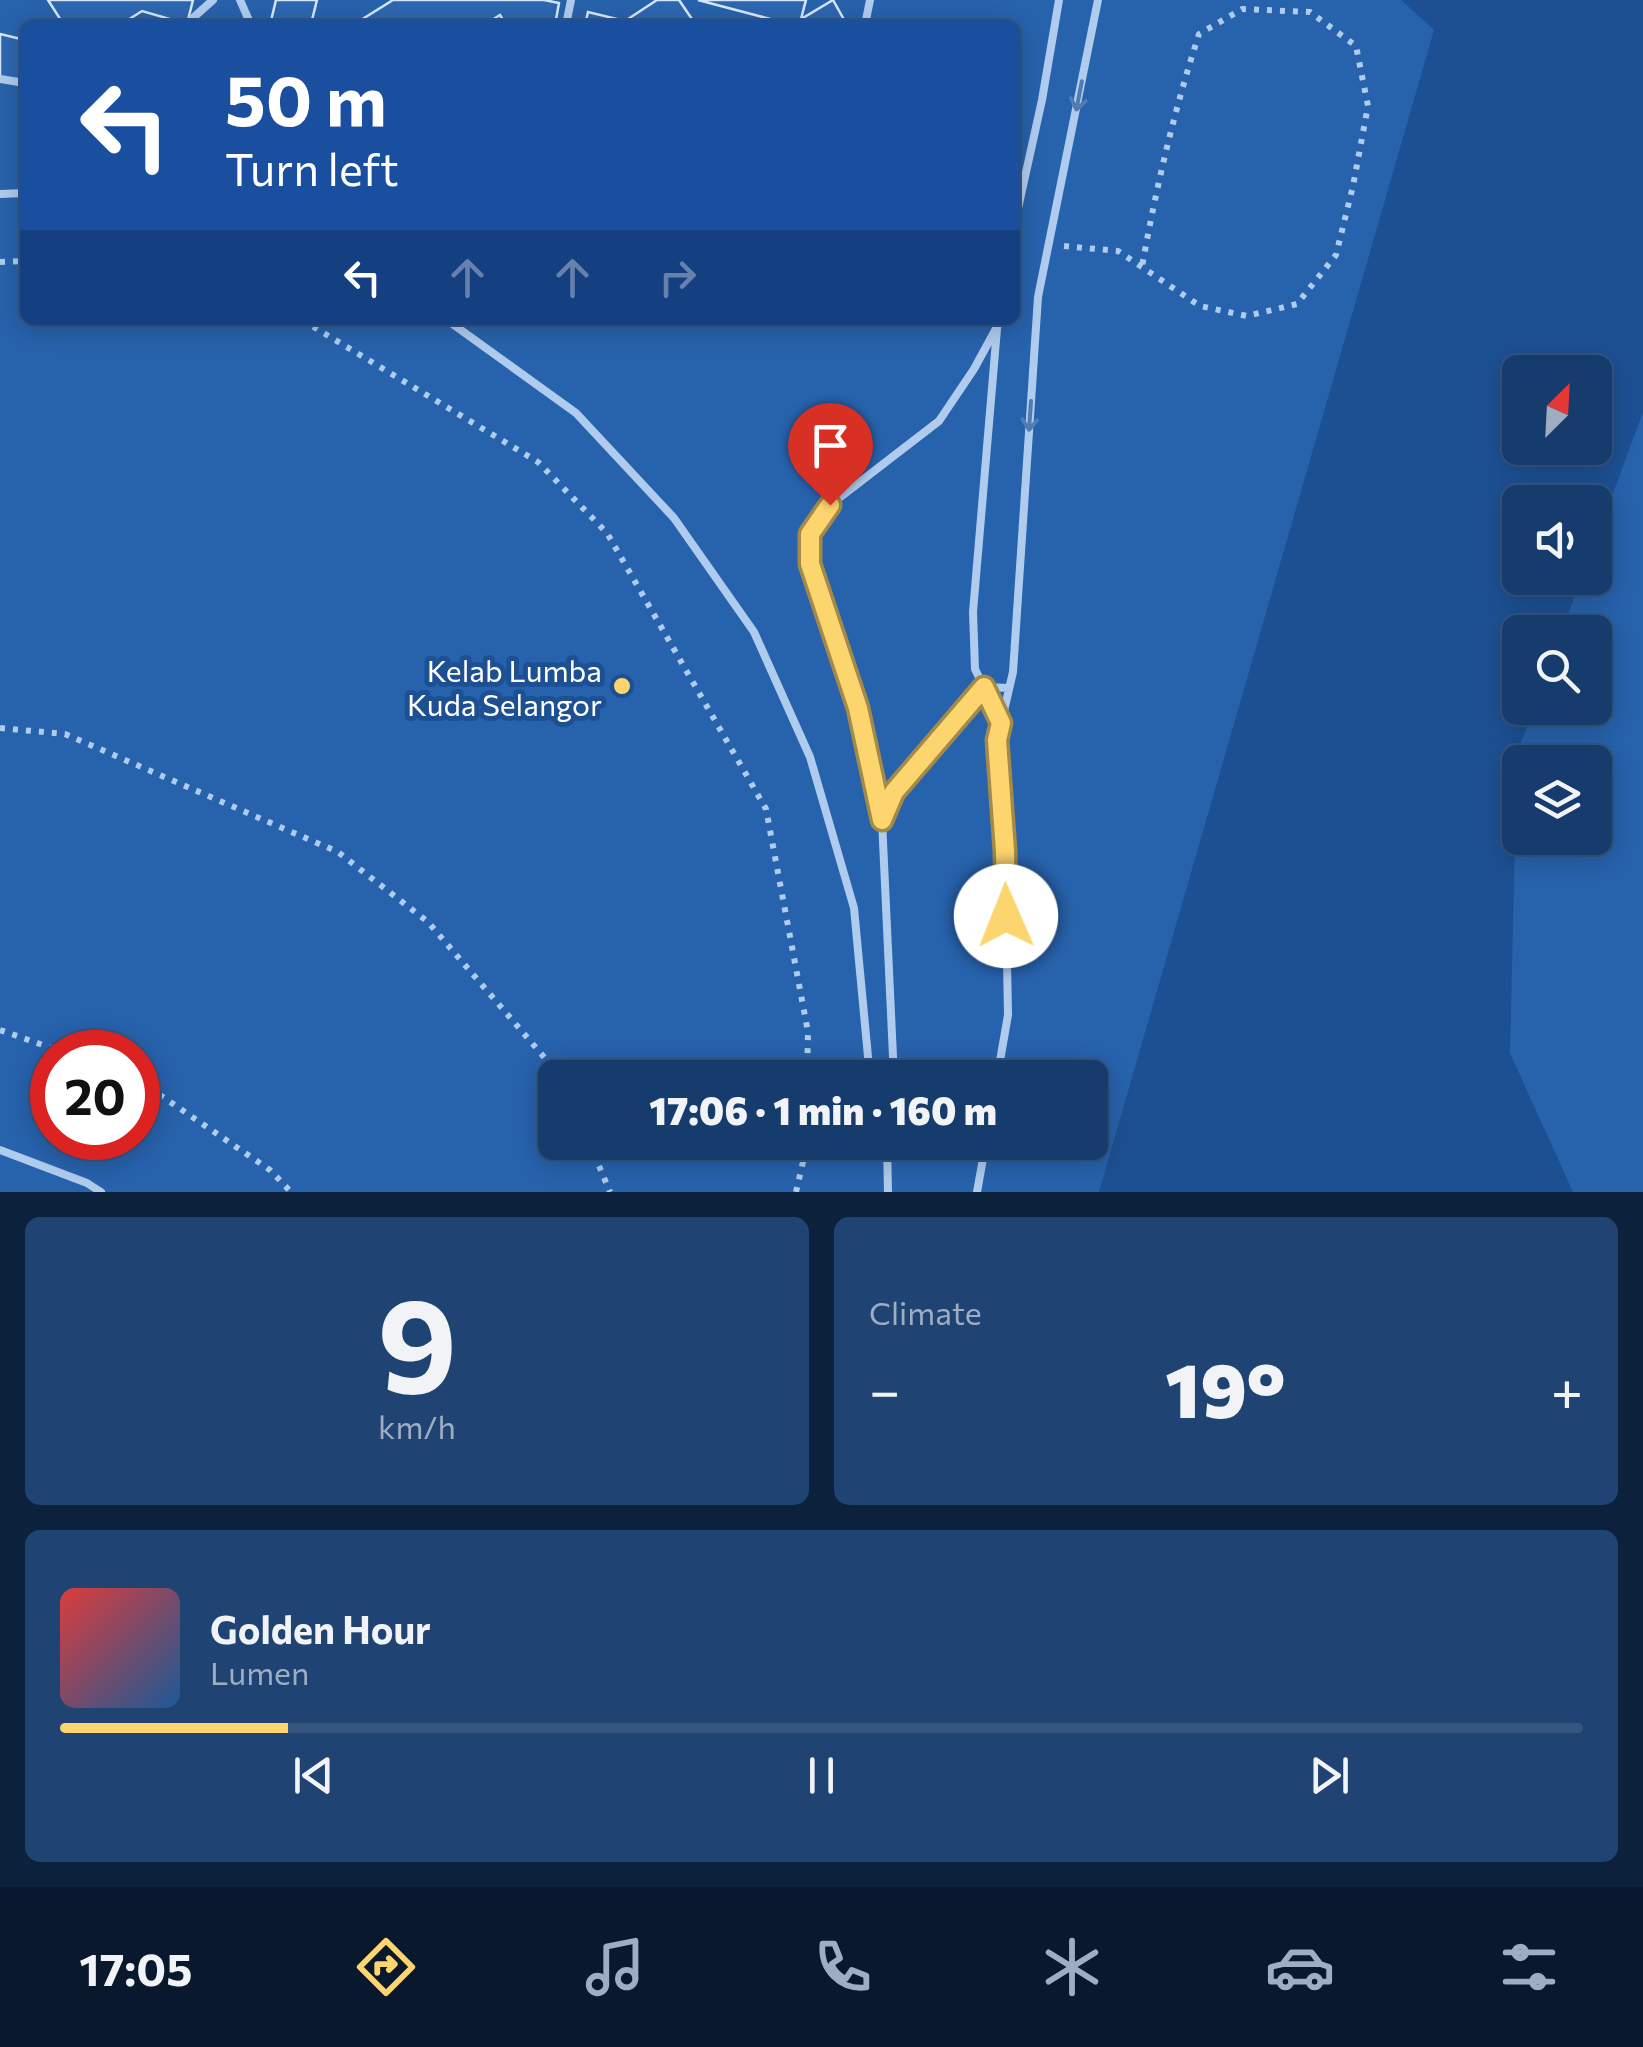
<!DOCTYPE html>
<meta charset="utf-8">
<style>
body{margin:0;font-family:Commissioner,sans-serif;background:#1f4373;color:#f1f3f6;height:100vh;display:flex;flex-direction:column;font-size:38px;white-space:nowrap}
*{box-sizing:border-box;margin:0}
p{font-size:32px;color:#9eadc2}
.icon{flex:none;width:55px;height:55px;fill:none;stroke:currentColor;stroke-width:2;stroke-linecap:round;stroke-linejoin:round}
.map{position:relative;height:1192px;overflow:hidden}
.drawer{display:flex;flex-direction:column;gap:25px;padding:25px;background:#0c213c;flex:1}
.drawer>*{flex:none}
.hud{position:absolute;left:20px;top:20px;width:1000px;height:305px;border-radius:15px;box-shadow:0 5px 25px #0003,0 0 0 2px #355681;background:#1a4fa0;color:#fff;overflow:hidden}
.needle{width:65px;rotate:24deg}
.controls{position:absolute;left:1502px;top:355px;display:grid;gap:20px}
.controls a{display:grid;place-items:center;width:110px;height:110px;border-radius:15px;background:#163c6e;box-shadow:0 5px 25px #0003,0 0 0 2px #355681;font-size:50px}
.speed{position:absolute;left:30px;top:1030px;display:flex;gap:20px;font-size:50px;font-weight:700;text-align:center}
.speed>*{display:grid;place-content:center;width:130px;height:130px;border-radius:50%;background:#163c6e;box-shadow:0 5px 25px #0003,0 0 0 2px #355681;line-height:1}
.speed .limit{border:15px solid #d22;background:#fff;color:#111}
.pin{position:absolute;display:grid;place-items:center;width:85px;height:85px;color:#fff;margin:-102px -42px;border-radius:50% 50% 50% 0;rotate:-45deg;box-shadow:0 0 10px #0007}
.pin .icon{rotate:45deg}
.me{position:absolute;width:110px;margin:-55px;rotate:359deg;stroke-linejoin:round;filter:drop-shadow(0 0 8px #0008)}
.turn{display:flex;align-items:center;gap:35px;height:210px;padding:0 40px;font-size:45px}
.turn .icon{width:130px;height:130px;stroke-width:2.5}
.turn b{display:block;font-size:70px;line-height:85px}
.lanes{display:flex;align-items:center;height:95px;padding:0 40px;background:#0003;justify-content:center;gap:50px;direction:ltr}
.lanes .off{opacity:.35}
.big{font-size:75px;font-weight:800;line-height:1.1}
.drawer .widget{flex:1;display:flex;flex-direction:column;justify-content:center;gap:15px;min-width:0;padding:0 35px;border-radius:15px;background:#1f4373}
.drawer .dial{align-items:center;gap:0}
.dial b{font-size:130px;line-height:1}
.song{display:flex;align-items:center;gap:30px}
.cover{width:120px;height:120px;border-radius:15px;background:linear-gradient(135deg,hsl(0 70% 55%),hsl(210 70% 35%))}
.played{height:10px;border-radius:5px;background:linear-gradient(90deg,#fdd56e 15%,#355681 15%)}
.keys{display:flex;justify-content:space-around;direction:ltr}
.heat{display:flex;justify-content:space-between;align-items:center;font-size:55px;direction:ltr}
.drawer .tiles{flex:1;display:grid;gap:25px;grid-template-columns:1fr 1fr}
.widget:last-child{grid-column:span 2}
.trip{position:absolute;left:538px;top:1060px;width:570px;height:100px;border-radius:15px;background:#163c6e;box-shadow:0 5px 25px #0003,0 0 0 2px #355681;font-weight:800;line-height:100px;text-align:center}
.menu{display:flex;height:160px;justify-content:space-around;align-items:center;background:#09182c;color:#9eadc2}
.menu .icon{width:70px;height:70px}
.menu .selected{color:#fdd56e}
.menu b{font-size:45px;color:#f1f3f6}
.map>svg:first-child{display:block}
.green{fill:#2762ac;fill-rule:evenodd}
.building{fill:#2d67b1;stroke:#d5e6fa;stroke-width:2.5}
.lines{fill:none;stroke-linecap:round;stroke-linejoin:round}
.path{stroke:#afcbee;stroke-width:6;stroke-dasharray:5 8;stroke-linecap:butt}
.service{stroke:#afcbee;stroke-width:8}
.oneway{stroke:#507bb3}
.route-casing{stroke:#a48a48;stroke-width:25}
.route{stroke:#fdd56e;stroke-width:18}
.poi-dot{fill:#fdd56e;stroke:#1d5093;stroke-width:4}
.labels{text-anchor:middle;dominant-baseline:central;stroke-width:10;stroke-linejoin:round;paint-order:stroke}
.poi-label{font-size:30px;fill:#fff;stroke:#1d5093;text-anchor:end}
</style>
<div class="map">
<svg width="1643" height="1192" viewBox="0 0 1643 1192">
<rect width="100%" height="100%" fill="#1d5093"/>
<!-- green -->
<path class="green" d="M 0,0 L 1401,0 L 1434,30 L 1099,1192 L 0,1192 ZM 25,25 L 1015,25 L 1015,320 L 25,320 ZM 52,1052 L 138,1052 L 138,1138 L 52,1138 ZM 555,1078 L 1090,1078 L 1090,1142 L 555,1142 Z
M 1643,412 L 1643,1192 L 1573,1192 L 1510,1053 L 1517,753 L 1534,708 L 1595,708 L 1595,632 L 1561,632 L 1582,578 L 1595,578 L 1595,542 ZM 1595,762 L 1595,838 L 1520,838 L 1520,762 Z"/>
<!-- building -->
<path class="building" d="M 48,0 L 193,0 L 187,24 L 142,11 L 120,25 L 64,25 Z
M 276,0 L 317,0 L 312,20 L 317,25 L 270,25 Z
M 393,0 L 544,0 L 559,3 L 555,25 L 506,25 L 500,15 L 484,25 L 353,25 Z
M 657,0 L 679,0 L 696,25 L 585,25 L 588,12 L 625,21 Z
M 698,0 L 806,0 L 801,19 L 833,0 L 847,25 L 793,25 Z
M 0,34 L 25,40 L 25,84 L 0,77 Z"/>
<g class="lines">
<!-- path -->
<path class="path" d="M 1064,246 L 1118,251 L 1200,306 L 1247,316 L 1297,304 L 1336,255 L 1353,186 L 1368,106 L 1356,46 L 1310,12 L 1242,9 L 1199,34 C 1174,111 1156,188 1142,267
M 0,262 L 25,261
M 302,320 L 538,462 L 607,533 L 766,809 L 808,1032 L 807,1078
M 0,728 L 65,734 L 338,852 L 428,922 L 562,1078
M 0,1030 L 63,1052
M 138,1080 L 270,1170 L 291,1192
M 589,1142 L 610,1192
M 796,1192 L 803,1162 L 804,1142"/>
<!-- service -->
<path class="service" d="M 240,0 L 251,25
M 185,25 L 213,0
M 566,25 L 571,0
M 865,25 L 870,0
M 0,79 L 25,83
M 0,194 L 25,193
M 1015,222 L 1042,100 L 1059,0
M 447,320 L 576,413 L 674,518 L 754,632 L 810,757 L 854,908 L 870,1078
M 997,329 L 973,612 L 975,669 L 1001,723
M 882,820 L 858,708 L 810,564 L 811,533 L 830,505 L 939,421 L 974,369 L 998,325
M 894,1078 L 882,820 L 893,792 L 984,687 L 1009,688
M 997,1078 L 1008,1015 L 1005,851 L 997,741 L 1013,672 L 1038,297 L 1098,0
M 887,1142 L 888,1192
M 0,1150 L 87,1183 L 101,1192
M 977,1192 L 986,1142"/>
</g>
<!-- one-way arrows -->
<defs><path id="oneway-shaft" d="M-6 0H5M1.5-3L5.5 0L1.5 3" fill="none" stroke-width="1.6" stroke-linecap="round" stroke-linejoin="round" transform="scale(2.5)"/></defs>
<g class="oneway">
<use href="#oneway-shaft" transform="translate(1079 96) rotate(101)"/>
<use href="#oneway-shaft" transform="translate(1030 416) rotate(94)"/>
</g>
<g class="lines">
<!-- route casing -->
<g class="route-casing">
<path id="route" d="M 830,505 L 810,534 L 810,564 L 858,708 L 882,820 L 894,792 L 984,687 L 1001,723 L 997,740 L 1005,851 L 1006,916"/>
</g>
<!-- route -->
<use href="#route" class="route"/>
</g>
<!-- markers -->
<circle class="poi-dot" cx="622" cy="686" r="10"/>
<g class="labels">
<!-- poi labels -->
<g class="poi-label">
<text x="602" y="669">Kelab Lumba<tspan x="602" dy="34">Kuda Selangor</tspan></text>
</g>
</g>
</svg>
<div class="controls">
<a><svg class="needle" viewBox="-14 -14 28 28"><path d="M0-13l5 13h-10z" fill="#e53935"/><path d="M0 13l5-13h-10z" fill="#9eadc2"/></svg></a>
<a><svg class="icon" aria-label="sound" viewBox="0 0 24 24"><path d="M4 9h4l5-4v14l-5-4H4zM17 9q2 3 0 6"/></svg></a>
<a><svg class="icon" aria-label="search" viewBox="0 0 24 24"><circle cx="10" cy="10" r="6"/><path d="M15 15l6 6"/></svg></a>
<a><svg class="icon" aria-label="layers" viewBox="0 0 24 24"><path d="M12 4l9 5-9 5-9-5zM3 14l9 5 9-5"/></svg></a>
</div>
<div class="speed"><div class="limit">20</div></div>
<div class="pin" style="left:830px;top:505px;background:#d93025"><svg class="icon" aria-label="arrive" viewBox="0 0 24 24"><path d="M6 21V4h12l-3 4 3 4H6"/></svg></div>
<svg class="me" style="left:1006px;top:916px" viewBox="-20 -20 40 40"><circle r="19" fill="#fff"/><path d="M0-13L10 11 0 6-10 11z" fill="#fdd56e"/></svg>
<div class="trip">17:06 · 1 min · 160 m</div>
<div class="hud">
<div class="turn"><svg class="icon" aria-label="left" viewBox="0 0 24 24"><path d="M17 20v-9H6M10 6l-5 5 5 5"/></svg><div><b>50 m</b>Turn left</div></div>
<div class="lanes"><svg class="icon" aria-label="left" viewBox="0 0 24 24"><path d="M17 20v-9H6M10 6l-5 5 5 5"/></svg><svg class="icon off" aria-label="ahead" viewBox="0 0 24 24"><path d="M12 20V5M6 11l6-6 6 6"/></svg><svg class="icon off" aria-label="ahead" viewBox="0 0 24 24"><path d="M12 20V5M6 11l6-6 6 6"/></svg><svg class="icon off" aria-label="right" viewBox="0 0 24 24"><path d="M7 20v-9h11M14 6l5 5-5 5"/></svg></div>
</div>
</div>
<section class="drawer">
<div class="tiles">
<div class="widget dial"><b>9</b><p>km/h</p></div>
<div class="widget"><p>Climate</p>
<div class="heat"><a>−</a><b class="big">19°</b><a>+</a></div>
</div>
<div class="widget">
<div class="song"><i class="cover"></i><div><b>Golden Hour</b><p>Lumen</p></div></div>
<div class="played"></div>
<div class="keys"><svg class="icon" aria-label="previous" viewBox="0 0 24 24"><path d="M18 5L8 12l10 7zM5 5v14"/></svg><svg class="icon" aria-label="pause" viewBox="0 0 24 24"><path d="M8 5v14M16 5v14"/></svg><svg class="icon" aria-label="next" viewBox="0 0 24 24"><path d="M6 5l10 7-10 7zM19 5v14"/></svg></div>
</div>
</div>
</section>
<nav class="menu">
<b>17:05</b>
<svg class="icon selected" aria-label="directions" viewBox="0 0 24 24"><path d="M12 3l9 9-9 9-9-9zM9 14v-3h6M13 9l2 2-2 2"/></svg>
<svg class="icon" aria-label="music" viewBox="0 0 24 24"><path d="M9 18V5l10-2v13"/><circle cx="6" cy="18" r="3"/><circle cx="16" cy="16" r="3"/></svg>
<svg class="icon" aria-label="phone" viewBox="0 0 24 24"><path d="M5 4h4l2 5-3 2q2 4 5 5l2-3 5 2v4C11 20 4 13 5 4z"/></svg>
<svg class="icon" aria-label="climate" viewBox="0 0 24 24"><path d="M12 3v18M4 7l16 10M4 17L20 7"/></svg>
<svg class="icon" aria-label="car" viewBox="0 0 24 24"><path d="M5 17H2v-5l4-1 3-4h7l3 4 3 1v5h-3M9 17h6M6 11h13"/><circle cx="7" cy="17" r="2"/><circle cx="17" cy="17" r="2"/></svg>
<svg class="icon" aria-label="filters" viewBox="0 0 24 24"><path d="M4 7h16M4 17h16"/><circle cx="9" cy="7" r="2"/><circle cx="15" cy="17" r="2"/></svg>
</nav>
